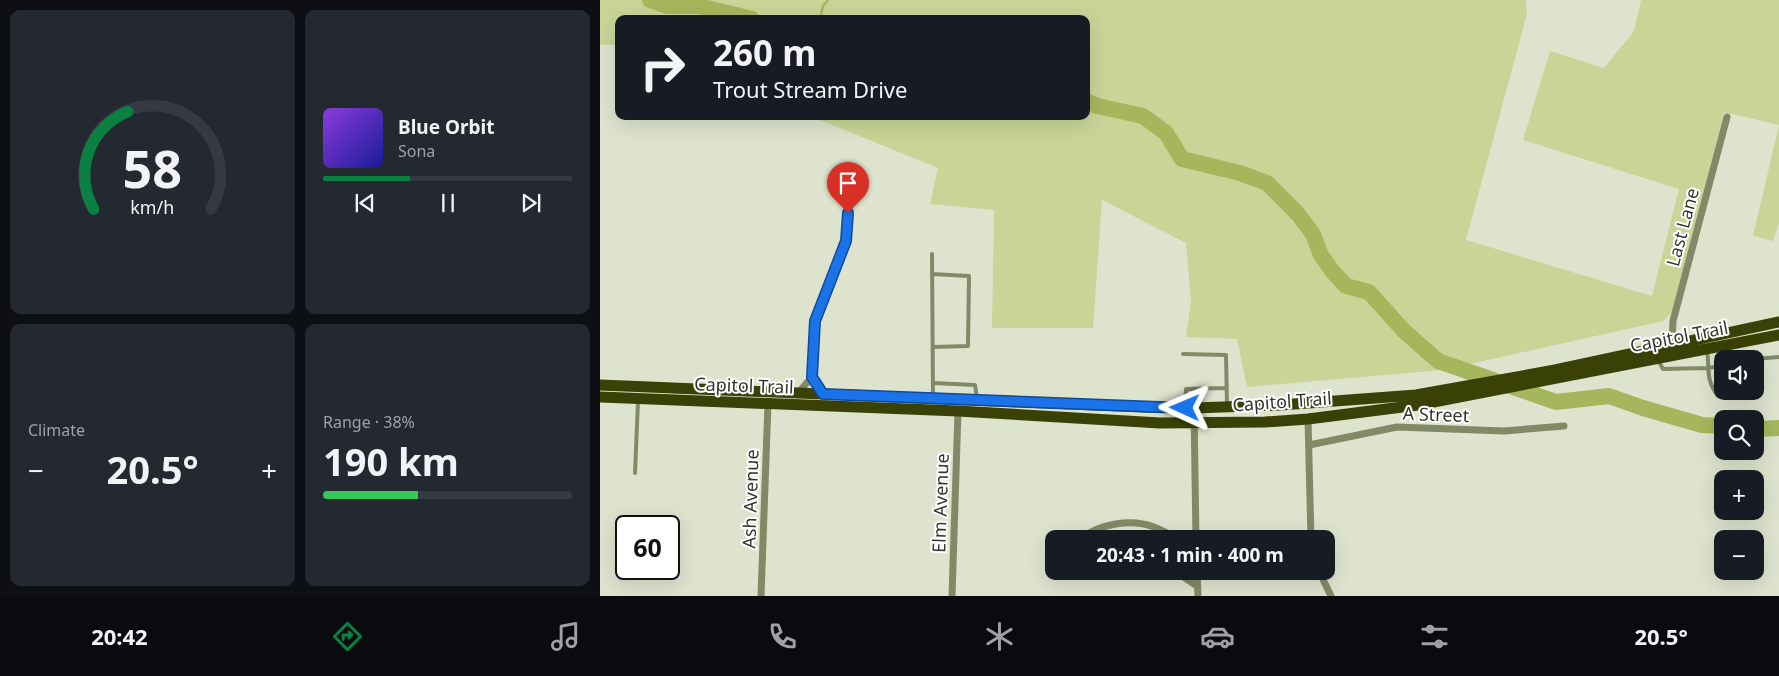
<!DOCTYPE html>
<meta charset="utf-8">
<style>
body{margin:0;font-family:"Noto Sans",sans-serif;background:#242831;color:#f1f3f6;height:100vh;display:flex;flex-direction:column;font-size:19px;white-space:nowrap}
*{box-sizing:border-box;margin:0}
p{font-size:16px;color:#9ea1a6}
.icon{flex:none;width:28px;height:28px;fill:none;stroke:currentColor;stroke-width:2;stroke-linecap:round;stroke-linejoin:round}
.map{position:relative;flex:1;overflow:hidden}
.panel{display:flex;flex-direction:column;gap:10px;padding:10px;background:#0d0f14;width:600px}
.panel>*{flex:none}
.top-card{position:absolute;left:15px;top:15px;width:475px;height:105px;border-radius:10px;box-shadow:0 5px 20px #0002;background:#171b24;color:#f1f3f6;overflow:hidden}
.tools{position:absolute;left:1114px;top:350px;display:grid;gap:10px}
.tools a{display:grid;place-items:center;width:50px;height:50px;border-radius:10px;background:#171b24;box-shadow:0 5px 20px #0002;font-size:25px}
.speed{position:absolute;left:15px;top:515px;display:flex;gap:10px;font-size:25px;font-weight:700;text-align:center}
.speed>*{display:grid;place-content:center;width:65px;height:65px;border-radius:50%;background:#171b24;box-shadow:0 5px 20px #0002;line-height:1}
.speed .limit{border:2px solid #111;border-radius:8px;background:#fff;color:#111}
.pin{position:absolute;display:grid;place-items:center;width:42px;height:42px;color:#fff;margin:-51px -21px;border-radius:50% 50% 50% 0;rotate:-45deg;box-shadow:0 0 5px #0007}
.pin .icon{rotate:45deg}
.me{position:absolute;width:55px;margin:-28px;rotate:271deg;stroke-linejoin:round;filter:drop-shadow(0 0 4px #0008)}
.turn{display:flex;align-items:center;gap:18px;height:105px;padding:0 15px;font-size:22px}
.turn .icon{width:65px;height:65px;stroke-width:2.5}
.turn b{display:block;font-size:35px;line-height:42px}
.big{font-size:38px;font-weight:700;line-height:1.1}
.panel .card{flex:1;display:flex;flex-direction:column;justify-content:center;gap:8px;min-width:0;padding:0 18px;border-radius:10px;background:#242831}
.panel .dial{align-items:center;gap:0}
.dial svg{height:130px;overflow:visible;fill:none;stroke:#363941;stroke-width:7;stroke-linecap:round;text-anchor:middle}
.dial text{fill:#f1f3f6;stroke:none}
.song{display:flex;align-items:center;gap:15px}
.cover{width:60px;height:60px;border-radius:8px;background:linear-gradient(135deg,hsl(270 70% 55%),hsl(240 70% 35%))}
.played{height:5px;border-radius:2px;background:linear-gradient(90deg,#0b8043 35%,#363941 35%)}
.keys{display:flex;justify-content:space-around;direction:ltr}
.heat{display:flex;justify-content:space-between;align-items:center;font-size:28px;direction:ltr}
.charge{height:8px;border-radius:4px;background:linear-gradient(90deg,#34c759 38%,#363941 0)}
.panel .tiles{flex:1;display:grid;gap:10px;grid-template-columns:repeat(2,1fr)}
.trip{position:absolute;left:445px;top:530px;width:290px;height:50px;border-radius:10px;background:#171b24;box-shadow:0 5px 20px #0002;font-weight:700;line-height:50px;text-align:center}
.tab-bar{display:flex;height:80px;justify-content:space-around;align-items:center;background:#090b0e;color:#9ea1a6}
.tab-bar .icon{width:35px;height:35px}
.tab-bar .current{color:#0b8043}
.tab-bar b{font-size:22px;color:#f1f3f6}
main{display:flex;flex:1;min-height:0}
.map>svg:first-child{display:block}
.green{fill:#c9d597}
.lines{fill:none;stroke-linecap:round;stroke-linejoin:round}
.stream{stroke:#a6b65d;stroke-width:2.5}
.river{stroke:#a6b65d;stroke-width:16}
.lane{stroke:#828966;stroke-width:4}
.street{stroke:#828966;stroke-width:7}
.primary{stroke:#3a4106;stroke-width:11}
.route-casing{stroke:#114b97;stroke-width:12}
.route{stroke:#1a73e8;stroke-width:9}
.labels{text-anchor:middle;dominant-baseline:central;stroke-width:4;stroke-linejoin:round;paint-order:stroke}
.street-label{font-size:18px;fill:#35372f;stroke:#fff}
</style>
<main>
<section class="panel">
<div class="tiles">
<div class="card dial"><svg viewBox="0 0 100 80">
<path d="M14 69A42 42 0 1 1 86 69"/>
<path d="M14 69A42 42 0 0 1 35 9" stroke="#0b8043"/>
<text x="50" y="56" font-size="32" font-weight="700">58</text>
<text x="50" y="72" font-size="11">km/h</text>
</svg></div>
<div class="card">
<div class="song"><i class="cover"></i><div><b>Blue Orbit</b><p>Sona</p></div></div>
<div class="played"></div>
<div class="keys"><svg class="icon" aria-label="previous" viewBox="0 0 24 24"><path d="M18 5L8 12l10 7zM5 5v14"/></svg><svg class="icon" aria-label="pause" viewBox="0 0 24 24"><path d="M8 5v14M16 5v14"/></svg><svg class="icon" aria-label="next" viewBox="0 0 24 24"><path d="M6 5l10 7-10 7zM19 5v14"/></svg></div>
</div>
<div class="card"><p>Climate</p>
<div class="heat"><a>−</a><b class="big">20.5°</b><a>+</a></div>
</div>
<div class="card"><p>Range · 38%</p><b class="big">190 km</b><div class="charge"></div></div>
</div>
</section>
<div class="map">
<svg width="1179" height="596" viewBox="0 0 1179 596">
<rect width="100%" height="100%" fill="#dee3ce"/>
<!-- green -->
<path class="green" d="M 0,0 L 926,0 L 927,14 L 866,240 L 1052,296 L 1079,189 L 923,140 L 950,51 L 1004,68 L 1034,31 L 1041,0 L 1179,0 L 1179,223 L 1173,241 L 1153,236 L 1179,125 L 1124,112 L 1074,310 L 1063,321 L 843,370 L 647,387 L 637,339 L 586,337 L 591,301 L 586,243 L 502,200 L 493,328 L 392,328 L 394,210 L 330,204 L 338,168 L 215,118 L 204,116 L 486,116 L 486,19 L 19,19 L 19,45 L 0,45 Z"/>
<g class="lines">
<!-- stream -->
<path class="stream" d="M 220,19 L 223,6 L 228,0"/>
<!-- river -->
<path class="river" d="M 50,0 L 67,6 L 99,6 L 152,19
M 486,101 L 497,106 L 543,116 L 566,133 L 582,159 L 640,173 L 667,183 L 698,214 L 713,234 L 721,255 L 733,272 L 746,286 L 769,292 L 803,330 L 838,361 L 956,402 L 1009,396 L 1043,408 L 1102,425 L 1122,426
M 1155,429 L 1179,428"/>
<!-- lane -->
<path class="lane" d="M 332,254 L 333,397
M 332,274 L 369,276 L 368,346 L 333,347
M 1107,351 C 1110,370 1105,379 1118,396
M 583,354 L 626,355 L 627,405
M 1155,359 L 1179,357
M 1058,360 L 1063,369 L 1107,368 L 1122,366
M 333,383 L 375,385 L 377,398
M 585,407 L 586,389 L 626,388
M 35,473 L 38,401"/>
<!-- street -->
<path class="street" d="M 1072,345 L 1073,321 L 1127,117
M 212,377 L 215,321 L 246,241 L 248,195
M 198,393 L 212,377 L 223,394
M 594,408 L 596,539
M 708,419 L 711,539
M 709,445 L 797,427 L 904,431 L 964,426
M 480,539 C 499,524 531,518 554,527 C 562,530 571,535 579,539
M 583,539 L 596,535
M 575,571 L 597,586
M 597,571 L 598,596
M 719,571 L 731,596
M 161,596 L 168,403
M 352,596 L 358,411"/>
<!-- primary -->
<path class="primary" d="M 0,385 L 544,407 L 594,408 L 681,405 L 816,395 L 955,370 L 1179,322
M 0,397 L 358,411 L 560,423 L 665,422 L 708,419 L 818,405 L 1179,335"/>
</g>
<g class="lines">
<!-- route casing -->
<g class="route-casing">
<path id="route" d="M 248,213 L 246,241 L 215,321 L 212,377 L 223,394 L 585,408"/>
</g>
<!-- route -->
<use href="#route" class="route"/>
</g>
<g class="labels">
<!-- street labels -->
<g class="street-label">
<text transform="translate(1082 227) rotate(-75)">Last Lane</text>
<text transform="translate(1079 336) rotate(-11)">Capitol Trail</text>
<text transform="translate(144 385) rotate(2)">Capitol Trail</text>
<text transform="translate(682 401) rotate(-4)">Capitol Trail</text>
<text transform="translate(836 414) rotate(2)">A Street</text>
<text transform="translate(150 499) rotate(-88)">Ash Avenue</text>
<text transform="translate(340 503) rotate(-88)">Elm Avenue</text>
</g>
</g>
</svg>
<div class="tools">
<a><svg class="icon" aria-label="sound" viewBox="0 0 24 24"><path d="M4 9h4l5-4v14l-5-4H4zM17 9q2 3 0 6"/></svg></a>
<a><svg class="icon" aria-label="search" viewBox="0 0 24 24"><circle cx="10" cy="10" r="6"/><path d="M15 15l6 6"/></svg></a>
<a>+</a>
<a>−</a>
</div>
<div class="speed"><div class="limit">60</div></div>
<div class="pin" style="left:248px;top:213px;background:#d93025"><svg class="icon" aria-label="arrive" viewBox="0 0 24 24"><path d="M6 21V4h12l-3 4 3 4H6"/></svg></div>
<svg class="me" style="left:585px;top:408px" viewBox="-20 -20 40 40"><path d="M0-17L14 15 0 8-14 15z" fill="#1a73e8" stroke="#fff" stroke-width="4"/></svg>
<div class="trip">20:43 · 1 min · 400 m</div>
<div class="top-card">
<div class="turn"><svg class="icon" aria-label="right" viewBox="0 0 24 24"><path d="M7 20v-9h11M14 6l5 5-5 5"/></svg><div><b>260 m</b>Trout Stream Drive</div></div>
</div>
</div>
</main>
<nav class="tab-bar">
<b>20:42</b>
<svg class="icon current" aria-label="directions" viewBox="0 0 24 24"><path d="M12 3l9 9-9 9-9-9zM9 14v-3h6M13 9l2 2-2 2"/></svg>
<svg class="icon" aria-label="music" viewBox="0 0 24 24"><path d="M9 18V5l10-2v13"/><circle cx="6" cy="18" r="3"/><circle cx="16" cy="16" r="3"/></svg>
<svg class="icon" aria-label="phone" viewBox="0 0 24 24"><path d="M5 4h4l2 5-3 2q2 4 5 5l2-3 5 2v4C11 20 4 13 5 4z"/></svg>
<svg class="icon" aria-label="climate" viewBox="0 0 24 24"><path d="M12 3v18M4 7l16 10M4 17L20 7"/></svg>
<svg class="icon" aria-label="car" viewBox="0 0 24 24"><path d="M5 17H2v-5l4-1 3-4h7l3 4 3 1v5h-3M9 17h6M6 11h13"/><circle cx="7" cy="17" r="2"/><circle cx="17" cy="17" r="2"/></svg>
<svg class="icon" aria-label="filters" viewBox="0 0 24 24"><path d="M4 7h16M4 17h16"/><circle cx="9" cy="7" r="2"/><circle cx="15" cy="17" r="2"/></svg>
<b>20.5°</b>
</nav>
